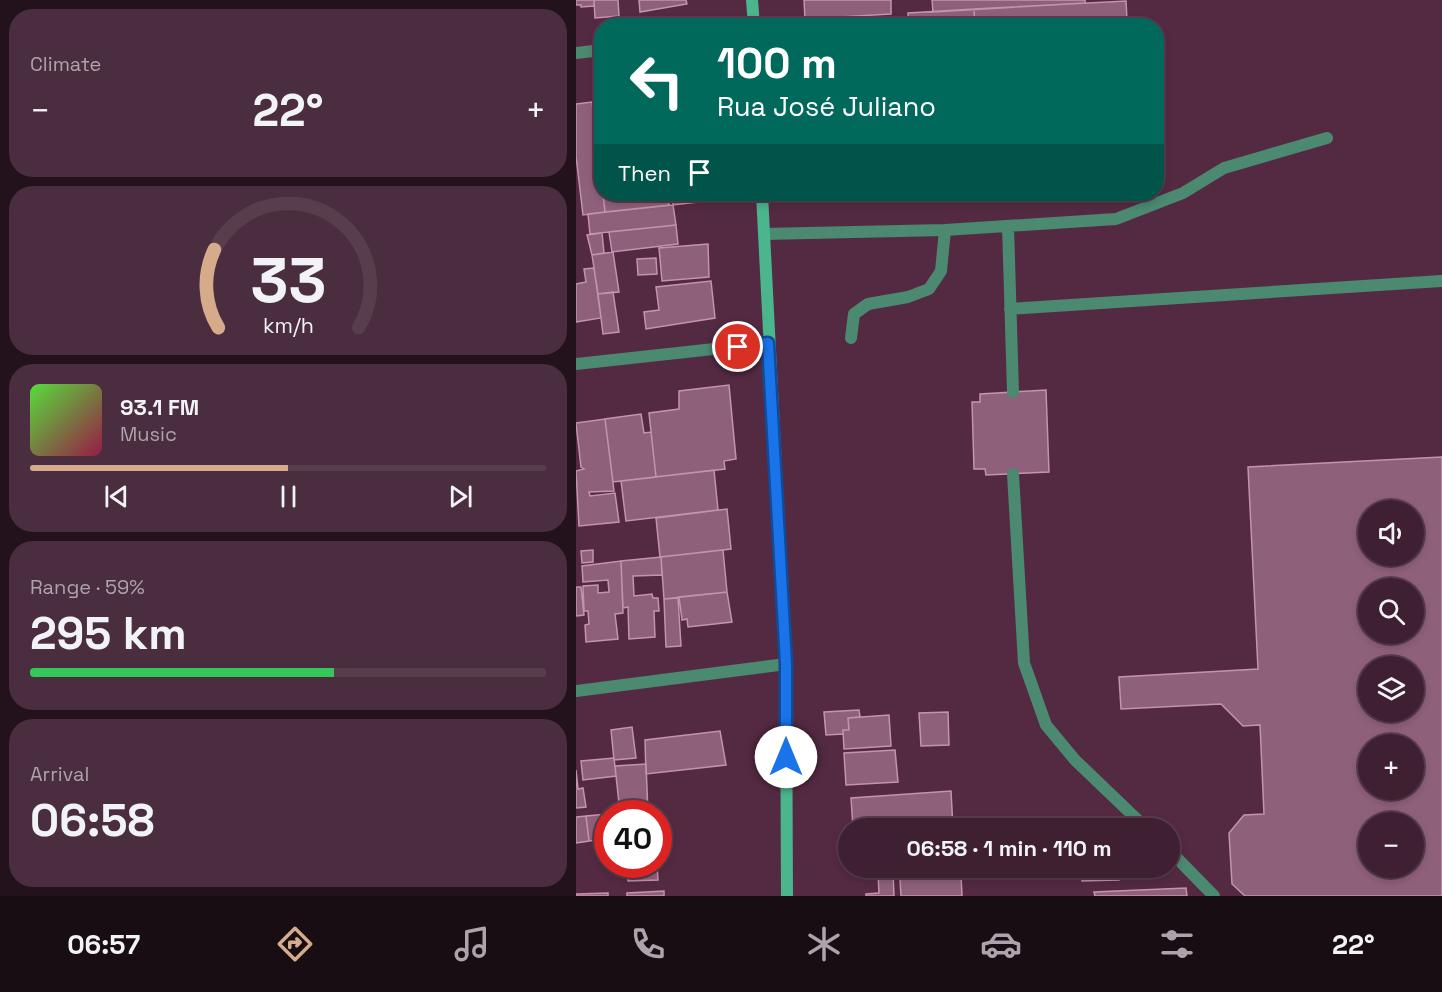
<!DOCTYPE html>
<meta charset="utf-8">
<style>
body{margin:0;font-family:"Space Grotesk",sans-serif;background:#4a2d3e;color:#f1f3f6;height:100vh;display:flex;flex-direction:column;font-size:22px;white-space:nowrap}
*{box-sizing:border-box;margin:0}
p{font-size:20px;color:#ada3ac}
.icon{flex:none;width:33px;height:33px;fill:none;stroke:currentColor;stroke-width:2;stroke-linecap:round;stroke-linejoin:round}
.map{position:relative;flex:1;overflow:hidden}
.details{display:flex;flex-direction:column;gap:9px;padding:9px;background:#23121c;width:576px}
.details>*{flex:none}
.guide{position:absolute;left:18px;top:18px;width:570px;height:183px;border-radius:24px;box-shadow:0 3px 9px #0003,0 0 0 2px #583e4d;background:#00695c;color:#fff;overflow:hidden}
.fabs{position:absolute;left:782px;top:500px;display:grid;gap:12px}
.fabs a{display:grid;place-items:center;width:66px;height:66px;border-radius:50%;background:#3f2032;box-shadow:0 3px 9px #0003,0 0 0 2px #583e4d;font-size:30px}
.speed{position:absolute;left:18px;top:800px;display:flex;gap:12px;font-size:30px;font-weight:700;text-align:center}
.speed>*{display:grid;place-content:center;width:78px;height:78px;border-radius:50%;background:#3f2032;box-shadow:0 3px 9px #0003,0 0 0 2px #583e4d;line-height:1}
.speed .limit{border:9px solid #d22;background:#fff;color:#111}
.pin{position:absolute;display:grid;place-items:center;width:51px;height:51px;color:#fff;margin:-26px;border:3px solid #fff;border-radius:50%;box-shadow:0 2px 6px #0007}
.me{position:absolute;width:66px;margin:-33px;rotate:0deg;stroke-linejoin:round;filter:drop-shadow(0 0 4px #0008)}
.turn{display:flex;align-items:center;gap:21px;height:126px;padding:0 24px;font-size:27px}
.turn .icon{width:78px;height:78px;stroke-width:2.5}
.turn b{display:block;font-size:42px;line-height:51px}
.then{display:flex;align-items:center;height:57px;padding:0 24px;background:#0003;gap:12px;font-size:22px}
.big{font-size:45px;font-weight:800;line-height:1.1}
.details .card{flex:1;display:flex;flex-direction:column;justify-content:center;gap:9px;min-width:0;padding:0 21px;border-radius:24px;background:#4a2d3e}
.details .dial{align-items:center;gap:0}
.dial svg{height:156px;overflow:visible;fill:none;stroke:#583e4d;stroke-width:7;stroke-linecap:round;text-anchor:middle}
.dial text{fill:#f1f3f6;stroke:none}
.song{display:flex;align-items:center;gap:18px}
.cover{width:72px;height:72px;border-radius:9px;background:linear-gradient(135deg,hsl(110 70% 55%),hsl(340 70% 35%))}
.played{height:6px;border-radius:3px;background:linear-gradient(90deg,#d6ab8b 50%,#583e4d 50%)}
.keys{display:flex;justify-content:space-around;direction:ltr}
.heat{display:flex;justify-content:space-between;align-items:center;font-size:33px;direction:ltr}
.charge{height:9px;border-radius:4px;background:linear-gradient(90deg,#34c759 59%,#583e4d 0)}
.trip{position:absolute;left:262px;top:818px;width:342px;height:60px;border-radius:30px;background:#3f2032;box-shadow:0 3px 9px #0003,0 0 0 2px #583e4d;font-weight:800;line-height:60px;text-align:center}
.tabs{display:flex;height:96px;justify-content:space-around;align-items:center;background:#190d14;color:#ada3ac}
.tabs .icon{width:42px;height:42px}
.tabs .selected{color:#d6ab8b}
.tabs b{font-size:27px;color:#f1f3f6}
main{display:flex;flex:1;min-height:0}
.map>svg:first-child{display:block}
.building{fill:#8f607a;stroke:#c693af;stroke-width:1.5;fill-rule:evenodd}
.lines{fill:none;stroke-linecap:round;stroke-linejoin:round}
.lane{stroke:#4b8970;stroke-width:12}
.street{stroke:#4b8970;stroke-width:12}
.secondary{stroke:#4bb58d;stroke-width:12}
.route-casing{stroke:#114b97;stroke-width:15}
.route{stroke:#1a73e8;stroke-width:10}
</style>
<main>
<section class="details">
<div class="card"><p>Climate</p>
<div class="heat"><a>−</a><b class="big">22°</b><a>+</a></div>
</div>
<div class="card dial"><svg viewBox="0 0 100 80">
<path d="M14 69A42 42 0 1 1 86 69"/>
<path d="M14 69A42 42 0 0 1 12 29" stroke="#d6ab8b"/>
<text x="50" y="56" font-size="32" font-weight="700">33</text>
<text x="50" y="72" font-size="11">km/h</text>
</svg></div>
<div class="card">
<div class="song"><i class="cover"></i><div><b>93.1 FM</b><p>Music</p></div></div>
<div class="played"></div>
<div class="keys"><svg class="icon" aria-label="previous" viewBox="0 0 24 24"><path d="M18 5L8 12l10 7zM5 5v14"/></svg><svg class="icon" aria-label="pause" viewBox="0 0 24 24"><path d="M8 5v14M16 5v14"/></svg><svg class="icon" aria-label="next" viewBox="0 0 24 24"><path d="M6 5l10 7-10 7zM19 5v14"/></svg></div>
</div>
<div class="card"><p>Range · 59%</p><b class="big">295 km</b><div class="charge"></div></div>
<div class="card"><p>Arrival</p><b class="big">06:58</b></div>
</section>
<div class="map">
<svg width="866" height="896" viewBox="0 0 866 896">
<rect width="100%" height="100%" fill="#542a42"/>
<!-- building -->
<path class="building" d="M 0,0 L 18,0 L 18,6 L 5,7 L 5,5 L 0,5 Z
M 18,0 L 42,0 L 43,16 L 19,18 Z
M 63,0 L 110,0 L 111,4 L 64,12 Z
M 228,0 L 315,0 L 315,14 L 229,19 Z
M 356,0 L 509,0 L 509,3 L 357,12 Z
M 550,1 L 551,20 L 399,26 L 398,9 Z
M 398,9 L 399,26 L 309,26 L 332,24 L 332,13 Z
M 551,20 L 551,26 L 474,26 L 474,23 Z
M 26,89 L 26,131 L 22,132 L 17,90 Z
M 16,102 L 29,212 L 7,215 L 0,156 L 0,104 Z
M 27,194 L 121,194 L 122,202 L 97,205 L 97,199 L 92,199 L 93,205 L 29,212 Z
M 97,205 L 100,225 L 14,234 L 12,214 Z
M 100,225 L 102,244 L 36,252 L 33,232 Z
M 26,233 L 28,253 L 16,255 L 11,235 Z
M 132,244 L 133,277 L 86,281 L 83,248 Z
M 37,252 L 43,292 L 22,294 L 16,255 Z
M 80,258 L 81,274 L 62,275 L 61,259 Z
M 18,268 L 25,318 L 0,322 L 0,284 L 10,282 L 8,269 Z
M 135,281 L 139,318 L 70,329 L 68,312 L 83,310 L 80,287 Z
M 37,292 L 43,332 L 27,334 L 22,294 Z
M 153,385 L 160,459 L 148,461 L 149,469 L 80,477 L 73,413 L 103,409 L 103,391 Z
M 470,390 L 473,472 L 410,475 L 409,469 L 398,469 L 396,402 L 404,402 L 404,394 Z
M 65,414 L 68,433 L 75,432 L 80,477 L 37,482 L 29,419 Z
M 29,419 L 38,491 L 13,492 L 14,496 L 39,493 L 43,522 L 3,526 L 0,471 L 8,469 L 5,467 L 0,423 Z
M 866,457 L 866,896 L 669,896 L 656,884 L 653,833 L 668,815 L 688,814 L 684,725 L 667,726 L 645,704 L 545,709 L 543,677 L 682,669 L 672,467 ZM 792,510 L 837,510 L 837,555 L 792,555 ZM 792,588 L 837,588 L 837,633 L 792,633 ZM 792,666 L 837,666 L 837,711 L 792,711 ZM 792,744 L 837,744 L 837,789 L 792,789 ZM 792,822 L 837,822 L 837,867 L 792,867 Z
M 138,470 L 142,510 L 50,521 L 45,481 Z
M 151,509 L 155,549 L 84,557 L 80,518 Z
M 17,550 L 17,562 L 6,563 L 5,551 Z
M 147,550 L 151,592 L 88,599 L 85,557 Z
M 85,557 L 86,575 L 57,576 L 58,596 L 76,594 L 77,598 L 82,598 L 83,611 L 78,611 L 79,637 L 53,639 L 52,607 L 47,608 L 45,561 Z
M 45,561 L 47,613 L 39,614 L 42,639 L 10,642 L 9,625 L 13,624 L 12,611 L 8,611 L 7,586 L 22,585 L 22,593 L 33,592 L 32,580 L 7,582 L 6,566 Z
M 0,587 L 5,587 L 8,615 L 0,616 Z
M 151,592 L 156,622 L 112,627 L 111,619 L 106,620 L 103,597 Z
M 102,598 L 105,646 L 90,647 L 88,599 Z
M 283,710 L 284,717 L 272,718 L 273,730 L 267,730 L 267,734 L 250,735 L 248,712 Z
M 372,712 L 373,745 L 345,746 L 343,713 Z
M 313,715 L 315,746 L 268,749 L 267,730 L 273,730 L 272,718 Z
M 56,727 L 60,758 L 38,760 L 35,730 Z
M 144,731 L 150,765 L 70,774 L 69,740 Z
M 319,750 L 322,782 L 270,785 L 268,753 Z
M 38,758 L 40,776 L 7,780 L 5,761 Z
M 70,764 L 72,813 L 44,813 L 39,766 Z
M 0,770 L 2,789 L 7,788 L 10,807 L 0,808 Z
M 375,791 L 377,828 L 277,828 L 275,798 Z
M 32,814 L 32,839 L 13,841 L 10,816 Z
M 10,816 L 13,841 L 0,843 L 0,817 Z
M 52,864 L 81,864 L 82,880 L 52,881 Z
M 280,867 L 333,867 L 280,871 Z
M 506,867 L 542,867 L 543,880 L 506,881 Z
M 317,872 L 318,896 L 290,896 L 290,894 L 303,893 L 302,874 Z
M 385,875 L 386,896 L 325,896 L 324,879 Z
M 610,888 L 611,896 L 519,896 L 518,892 Z
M 88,891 L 88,896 L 51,896 L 51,893 Z
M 32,893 L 32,896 L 0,896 L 0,894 Z"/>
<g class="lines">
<!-- lane -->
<path class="lane" d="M 432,226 L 437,392
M 188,234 L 369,230 L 540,219 L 607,193 L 648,168 L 751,138
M 434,309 L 865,281
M 275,338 L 278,314 L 292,304 L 332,297 L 353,289 L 365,271 L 369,230
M 437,474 L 448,663 L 470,725 L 499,760 L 570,828
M 594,851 L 638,896"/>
<!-- street -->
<path class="street" d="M 0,53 L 26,50
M 0,364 L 192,343
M 0,691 L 210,664"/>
<!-- secondary -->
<path class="secondary" d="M 176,0 L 178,26
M 186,194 L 210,664 L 211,896"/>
</g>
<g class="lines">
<!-- route casing -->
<g class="route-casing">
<path id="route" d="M 162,347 L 192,343 L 210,664 L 210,757"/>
</g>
<!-- route -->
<use href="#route" class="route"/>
</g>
</svg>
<div class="fabs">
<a><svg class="icon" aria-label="sound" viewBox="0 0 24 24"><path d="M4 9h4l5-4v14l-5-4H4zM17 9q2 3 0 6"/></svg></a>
<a><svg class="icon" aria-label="search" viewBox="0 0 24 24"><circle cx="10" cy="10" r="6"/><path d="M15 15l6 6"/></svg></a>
<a><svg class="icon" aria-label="layers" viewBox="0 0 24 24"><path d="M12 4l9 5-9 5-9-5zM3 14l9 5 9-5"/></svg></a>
<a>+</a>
<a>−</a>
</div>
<div class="speed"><div class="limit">40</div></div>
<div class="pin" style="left:162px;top:347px;background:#d93025"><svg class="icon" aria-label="arrive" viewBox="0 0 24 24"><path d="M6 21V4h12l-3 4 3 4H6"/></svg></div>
<svg class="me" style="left:210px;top:757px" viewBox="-20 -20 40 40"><circle r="19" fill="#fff"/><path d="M0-13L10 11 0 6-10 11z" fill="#1a73e8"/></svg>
<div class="trip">06:58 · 1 min · 110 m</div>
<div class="guide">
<div class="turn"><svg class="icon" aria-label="left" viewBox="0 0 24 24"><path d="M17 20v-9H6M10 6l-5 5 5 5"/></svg><div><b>100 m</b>Rua José Juliano</div></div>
<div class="then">Then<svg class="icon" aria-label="arrive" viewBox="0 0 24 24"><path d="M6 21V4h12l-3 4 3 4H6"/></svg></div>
</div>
</div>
</main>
<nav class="tabs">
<b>06:57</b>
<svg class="icon selected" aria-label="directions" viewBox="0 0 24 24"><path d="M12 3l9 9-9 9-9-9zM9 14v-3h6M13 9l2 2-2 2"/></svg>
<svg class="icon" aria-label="music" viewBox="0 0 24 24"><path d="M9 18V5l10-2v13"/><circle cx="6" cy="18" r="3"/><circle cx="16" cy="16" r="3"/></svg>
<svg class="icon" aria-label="phone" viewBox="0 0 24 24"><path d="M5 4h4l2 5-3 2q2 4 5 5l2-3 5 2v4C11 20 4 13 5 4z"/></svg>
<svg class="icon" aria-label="climate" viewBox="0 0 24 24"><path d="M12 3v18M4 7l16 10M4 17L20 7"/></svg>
<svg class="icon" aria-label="car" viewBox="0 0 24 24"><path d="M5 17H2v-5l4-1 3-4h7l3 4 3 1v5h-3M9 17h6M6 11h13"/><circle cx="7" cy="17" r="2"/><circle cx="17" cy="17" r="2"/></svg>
<svg class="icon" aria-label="filters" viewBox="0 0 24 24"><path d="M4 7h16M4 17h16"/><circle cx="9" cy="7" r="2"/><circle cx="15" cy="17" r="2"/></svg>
<b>22°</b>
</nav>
